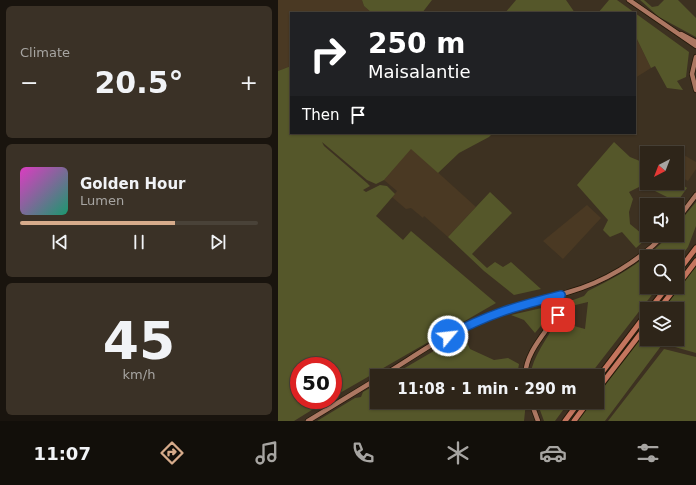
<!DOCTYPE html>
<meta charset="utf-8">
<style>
body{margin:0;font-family:"DejaVu Sans",sans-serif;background:#3a3126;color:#f1f3f6;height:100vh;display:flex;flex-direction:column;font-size:15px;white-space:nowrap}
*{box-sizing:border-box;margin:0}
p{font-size:13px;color:#a7a5a2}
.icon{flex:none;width:22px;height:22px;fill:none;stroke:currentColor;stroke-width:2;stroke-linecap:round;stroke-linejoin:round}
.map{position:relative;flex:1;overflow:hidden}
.side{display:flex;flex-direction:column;gap:6px;padding:6px;background:#19140e;width:278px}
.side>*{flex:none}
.banner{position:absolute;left:12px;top:12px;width:346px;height:122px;border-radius:0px;box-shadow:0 1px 3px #0004,0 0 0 1px #494238;background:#202124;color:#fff;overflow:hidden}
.needle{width:26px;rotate:222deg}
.fabs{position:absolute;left:362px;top:146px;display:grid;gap:8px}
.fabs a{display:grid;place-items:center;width:44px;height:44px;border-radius:0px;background:#2e2519;box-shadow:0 1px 3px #0004,0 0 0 1px #494238;font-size:20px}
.speed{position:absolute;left:12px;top:357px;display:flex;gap:8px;font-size:20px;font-weight:700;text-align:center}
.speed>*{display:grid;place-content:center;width:52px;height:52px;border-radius:50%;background:#2e2519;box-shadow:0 1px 3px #0004,0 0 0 1px #494238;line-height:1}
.speed .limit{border:6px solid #d22;background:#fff;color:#111}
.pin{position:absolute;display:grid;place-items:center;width:34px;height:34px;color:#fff;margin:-17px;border-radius:8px;box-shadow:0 2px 6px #0006}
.me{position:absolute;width:44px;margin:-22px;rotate:62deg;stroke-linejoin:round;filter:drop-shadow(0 0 3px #0008)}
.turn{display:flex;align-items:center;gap:14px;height:84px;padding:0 12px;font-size:18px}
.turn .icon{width:52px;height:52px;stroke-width:2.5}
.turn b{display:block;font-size:28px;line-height:34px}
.then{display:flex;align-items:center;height:38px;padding:0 12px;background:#0003;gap:8px;font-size:15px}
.big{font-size:30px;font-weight:800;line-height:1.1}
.side .tile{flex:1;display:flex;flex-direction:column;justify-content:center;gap:6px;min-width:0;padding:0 14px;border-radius:6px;background:#3a3126}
.side .dial{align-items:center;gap:0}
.dial b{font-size:52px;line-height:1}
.song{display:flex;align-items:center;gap:12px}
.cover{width:48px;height:48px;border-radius:6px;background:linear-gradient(135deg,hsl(310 70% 55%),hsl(160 70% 35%))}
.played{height:4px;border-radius:2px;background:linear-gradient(90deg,#d6ab8b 65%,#494238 65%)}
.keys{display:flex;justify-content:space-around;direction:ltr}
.heat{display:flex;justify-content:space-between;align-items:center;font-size:22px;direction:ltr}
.trip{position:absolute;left:92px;top:369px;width:234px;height:40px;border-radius:0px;background:#2e2519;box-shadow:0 1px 3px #0004,0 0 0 1px #494238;font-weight:800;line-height:40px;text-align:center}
.dock{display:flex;height:64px;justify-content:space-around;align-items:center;background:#120f0a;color:#a7a5a2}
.dock .icon{width:28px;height:28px}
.dock .on{color:#d6ab8b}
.dock b{font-size:18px;color:#f1f3f6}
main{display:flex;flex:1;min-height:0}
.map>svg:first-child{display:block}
.built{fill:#4a3923}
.green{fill:#55572a}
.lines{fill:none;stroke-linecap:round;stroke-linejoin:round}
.major-casing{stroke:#241809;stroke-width:6}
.highway-casing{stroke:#241809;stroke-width:7}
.major{stroke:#ac7762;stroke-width:4.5}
.highway{stroke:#c4755e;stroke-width:5}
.route-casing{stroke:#114b97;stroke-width:10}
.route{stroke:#1a73e8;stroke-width:7}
</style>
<main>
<section class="side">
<div class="tile"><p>Climate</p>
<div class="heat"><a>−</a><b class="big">20.5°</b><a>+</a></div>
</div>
<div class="tile">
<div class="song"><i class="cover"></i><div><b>Golden Hour</b><p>Lumen</p></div></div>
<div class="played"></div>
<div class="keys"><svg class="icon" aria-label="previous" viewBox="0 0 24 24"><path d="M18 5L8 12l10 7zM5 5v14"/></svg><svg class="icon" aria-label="pause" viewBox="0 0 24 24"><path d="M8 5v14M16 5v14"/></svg><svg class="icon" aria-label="next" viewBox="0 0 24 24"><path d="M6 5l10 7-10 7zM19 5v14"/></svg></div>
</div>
<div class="tile dial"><b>45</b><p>km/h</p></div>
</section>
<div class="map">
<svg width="418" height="421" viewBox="0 0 418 421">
<rect width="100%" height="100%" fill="#3d3121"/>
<!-- built -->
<path class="built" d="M 0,0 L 84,0 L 86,6 L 94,13 L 13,13 L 13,66 L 0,71 Z
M 357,35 L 373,68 L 357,78 Z
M 133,148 L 198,207 L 170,237 L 146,216 L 145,218 L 133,208 L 128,209 L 114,197 L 119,191 L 106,180 Z
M 399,151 L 418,162 L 418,169 L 410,181 L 399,175 Z
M 309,205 L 323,218 L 285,259 L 265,241 Z"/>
<!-- green -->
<path class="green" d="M 84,0 L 154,0 L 144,13 L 94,13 L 86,6 Z
M 238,0 L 288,0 L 297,13 L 227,13 Z
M 331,0 L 339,0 L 357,13 L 320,13 Z
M 362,0 L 366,0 L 374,7 L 380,6 L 386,0 L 400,0 L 418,18 L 418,37 L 381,17 Z
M 357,13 L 411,52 L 408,77 L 399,81 L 405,90 L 389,88 L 377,66 L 373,68 L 357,35 Z
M 13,66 L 13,133 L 215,133 L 211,137 L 181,153 L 160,173 L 133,149 L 106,180 L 98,184 L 89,180 L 44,142 L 46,146 L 89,183 L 92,186 L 85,190 L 88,192 L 102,185 L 109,186 L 117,194 L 98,216 L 125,240 L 133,231 L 218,303 L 55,397 L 55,366 L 21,366 L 21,400 L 50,400 L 16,421 L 0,421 L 0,71 Z
M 336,142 L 352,157 L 369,164 L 369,183 L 399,183 L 399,181 L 409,188 L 399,202 L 365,185 L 351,192 L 355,199 L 351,212 L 352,224 L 369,238 L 358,248 L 344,232 L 332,237 L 325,230 L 330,220 L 299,185 Z
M 212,192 L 234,213 L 194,254 L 209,268 L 217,262 L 225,267 L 233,262 L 263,289 L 236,295 L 206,271 L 170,237 Z
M 418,202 L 418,226 L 410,247 L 399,262 L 399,257 L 369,257 L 369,287 L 380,287 L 311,376 L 252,376 C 255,355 269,340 278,321 L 307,329 L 310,302 L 289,307 L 284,316 L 282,316 L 287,303 L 306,296 L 310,291 C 339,277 369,260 391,235 L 399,235 L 399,225 Z
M 418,266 L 418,353 L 390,345 L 386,342 L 327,421 L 299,421 L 314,402 L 319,402 L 319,395 L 369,330 L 369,339 L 399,339 L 399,309 L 385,309 Z
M 268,307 L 270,317 L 257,333 L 246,320 L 233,315 Z
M 185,334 L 192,349 L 216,360 L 230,358 L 241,364 L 239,376 L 113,376 Z
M 386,349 L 418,357 L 418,421 L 330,421 Z
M 99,384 L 99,402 L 248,402 L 246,421 L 39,421 L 77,398 L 83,397 L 85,392 Z
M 259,402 L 291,402 L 277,421 L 266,421 Z"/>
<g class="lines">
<!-- major casing -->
<g class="major-casing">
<path id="major" d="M 351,0 L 418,46
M 403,34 L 418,42
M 418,57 L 414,74 L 418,90
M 399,220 L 418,195
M 280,313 L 279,304 L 283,295
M 104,376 C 137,356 170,332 206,317 C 234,305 262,301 291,292 C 326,282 360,262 386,235
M 247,376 C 248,348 273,329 285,304 L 283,295
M 253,402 L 260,421
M 30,421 L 99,379"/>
</g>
<!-- highway casing -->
<g class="highway-casing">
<path id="highway" d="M 399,273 L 418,248
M 399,286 L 418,261
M 372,309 L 389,287
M 381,309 L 398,287
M 319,379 L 369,313
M 319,390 L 369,325
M 287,421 L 301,402
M 296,421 L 310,402"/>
</g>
<!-- major -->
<use href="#major" class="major"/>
<!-- highway -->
<use href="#highway" class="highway"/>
</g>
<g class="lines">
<!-- route casing -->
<g class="route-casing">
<path id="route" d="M 170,336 C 210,314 239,306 283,295 L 279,304 L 280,315"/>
</g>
<!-- route -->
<use href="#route" class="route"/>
</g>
</svg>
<div class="fabs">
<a><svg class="needle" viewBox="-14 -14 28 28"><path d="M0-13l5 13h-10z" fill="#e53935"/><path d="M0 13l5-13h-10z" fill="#a7a5a2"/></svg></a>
<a><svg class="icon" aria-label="sound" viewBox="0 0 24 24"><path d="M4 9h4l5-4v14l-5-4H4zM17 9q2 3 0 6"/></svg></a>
<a><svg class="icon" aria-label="search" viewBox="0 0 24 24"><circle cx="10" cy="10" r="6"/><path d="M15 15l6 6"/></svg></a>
<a><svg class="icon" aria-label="layers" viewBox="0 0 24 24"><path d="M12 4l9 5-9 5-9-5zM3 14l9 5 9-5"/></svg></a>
</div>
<div class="speed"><div class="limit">50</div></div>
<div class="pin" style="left:280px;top:315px;background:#d93025"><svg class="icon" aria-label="arrive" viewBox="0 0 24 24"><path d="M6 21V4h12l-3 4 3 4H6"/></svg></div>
<svg class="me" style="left:170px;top:336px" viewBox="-20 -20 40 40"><circle r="17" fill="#1a73e8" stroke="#fff" stroke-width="3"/><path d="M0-11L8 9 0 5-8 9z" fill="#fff"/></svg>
<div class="trip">11:08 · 1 min · 290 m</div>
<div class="banner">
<div class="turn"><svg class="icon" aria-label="right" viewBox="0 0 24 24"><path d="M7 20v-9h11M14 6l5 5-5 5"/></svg><div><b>250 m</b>Maisalantie</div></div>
<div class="then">Then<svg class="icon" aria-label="arrive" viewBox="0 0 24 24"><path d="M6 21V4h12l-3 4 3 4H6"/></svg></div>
</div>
</div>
</main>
<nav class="dock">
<b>11:07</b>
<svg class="icon on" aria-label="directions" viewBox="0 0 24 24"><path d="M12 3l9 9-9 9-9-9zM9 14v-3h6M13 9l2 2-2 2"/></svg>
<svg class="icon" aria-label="music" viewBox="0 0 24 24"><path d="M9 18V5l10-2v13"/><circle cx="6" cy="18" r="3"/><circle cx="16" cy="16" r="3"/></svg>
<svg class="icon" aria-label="phone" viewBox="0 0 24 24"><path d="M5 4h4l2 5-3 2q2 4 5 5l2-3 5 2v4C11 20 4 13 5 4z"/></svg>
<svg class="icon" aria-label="climate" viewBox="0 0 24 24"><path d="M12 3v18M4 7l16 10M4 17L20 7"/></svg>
<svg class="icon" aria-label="car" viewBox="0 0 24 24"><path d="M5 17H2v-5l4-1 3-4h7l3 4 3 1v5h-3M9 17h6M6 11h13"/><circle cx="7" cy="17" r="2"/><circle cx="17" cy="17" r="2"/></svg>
<svg class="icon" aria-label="filters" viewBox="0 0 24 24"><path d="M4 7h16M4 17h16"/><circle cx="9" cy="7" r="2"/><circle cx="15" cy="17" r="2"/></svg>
</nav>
